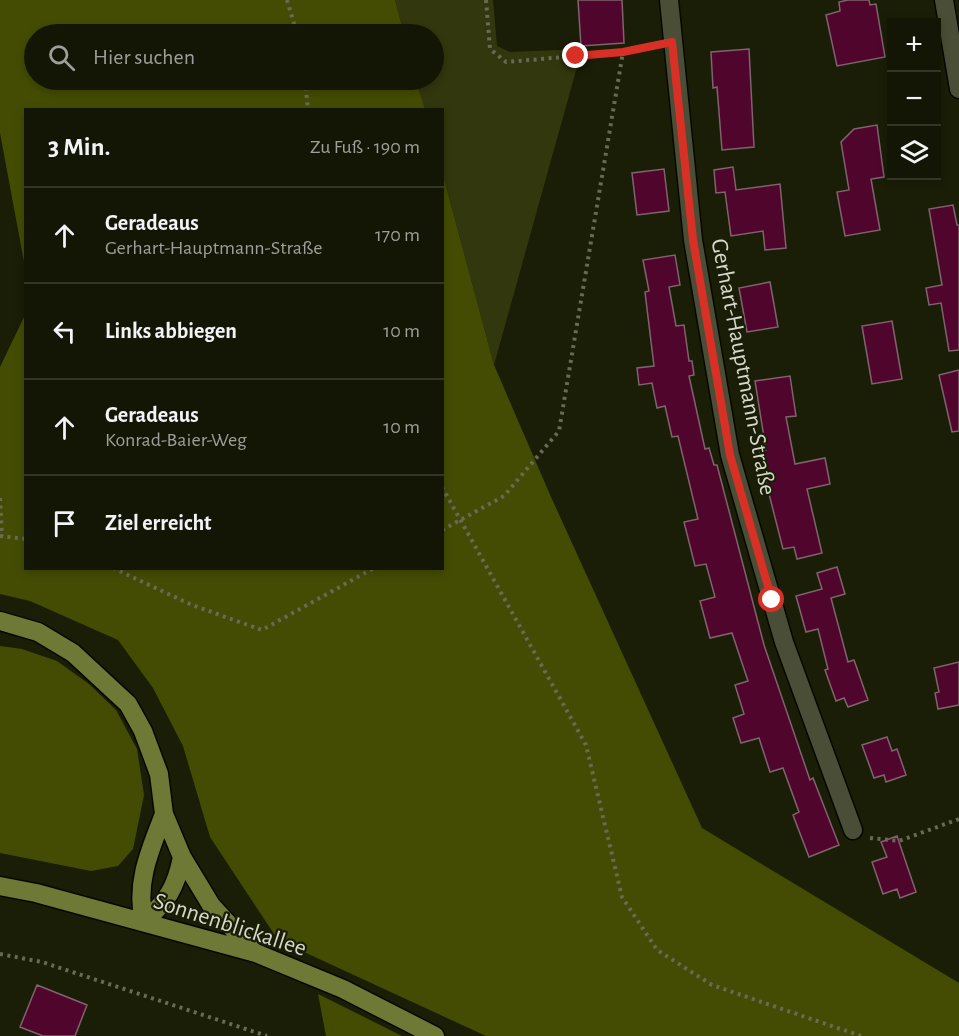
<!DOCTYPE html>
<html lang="de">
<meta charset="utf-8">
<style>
:root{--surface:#141605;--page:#1d1f0f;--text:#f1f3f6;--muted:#9d9f9a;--line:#333527}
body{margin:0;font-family:"Alegreya Sans",sans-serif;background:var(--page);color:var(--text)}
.controls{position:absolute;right:18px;top:18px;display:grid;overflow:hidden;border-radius:0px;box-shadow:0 3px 9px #0003}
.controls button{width:54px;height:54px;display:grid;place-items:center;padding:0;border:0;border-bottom:2px solid var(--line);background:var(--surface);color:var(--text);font:30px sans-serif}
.stop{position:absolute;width:18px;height:18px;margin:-14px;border:4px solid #d93025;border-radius:50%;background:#fff}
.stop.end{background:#d93025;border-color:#fff;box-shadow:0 2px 6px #0008}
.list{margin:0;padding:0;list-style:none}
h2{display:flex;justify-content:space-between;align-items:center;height:78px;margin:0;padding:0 24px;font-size:26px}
h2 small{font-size:20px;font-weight:400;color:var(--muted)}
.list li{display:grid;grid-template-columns:39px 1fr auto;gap:18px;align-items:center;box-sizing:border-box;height:96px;padding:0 24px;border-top:2px solid var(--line)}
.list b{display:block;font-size:22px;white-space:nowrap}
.list p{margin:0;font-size:20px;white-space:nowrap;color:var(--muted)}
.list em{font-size:20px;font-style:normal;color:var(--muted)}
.icon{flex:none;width:33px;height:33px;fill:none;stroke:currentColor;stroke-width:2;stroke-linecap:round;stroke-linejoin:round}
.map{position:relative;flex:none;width:959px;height:1036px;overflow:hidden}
.search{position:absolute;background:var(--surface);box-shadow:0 3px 9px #0003;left:24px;top:24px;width:420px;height:66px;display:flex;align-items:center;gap:15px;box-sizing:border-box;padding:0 21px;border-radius:33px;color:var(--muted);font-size:22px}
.panel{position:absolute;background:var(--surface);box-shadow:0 3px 9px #0003;left:24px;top:108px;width:420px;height:462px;border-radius:0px}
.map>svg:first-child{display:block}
.green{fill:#32370d}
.forest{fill:#444c04}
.building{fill:#50052d;stroke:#7f636d;stroke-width:1.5}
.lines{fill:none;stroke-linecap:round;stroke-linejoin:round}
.minor-casing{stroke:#060800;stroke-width:21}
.major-casing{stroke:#060800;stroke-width:21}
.path{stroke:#666a56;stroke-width:4;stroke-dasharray:3 4.5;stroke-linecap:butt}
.minor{stroke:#4a4e36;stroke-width:18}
.major{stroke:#6f7936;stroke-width:18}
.route{stroke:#d93025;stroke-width:8}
.labels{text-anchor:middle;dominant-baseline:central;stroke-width:4.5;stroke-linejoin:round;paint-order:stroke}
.street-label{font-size:24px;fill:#d5d8ca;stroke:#1a1e07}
</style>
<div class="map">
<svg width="959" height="1036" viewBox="0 0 959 1036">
<rect width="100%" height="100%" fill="#1a1e07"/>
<path class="green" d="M 395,0 L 493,0 L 497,46 L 510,52 L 582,49 L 494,365 L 443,175 L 442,110 L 425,109 L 416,80 L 434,80 L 434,34 L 404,34 Z"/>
<path class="forest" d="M 0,0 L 395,0 L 404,34 L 34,34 L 34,80 L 416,80 L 425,109 L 26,110 L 25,267 L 0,133 Z
M 443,175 L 494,365 L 551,497 L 702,828 L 959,983 L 959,1036 L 486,1036 L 278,940 L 210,837 L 183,746 L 153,688 L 118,640 L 30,601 L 0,594 L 0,367 L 25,315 L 26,568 L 442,568 Z
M 0,646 L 22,649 L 57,661 L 89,684 L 116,710 L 137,749 L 144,795 L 133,849 L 118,866 L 91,871 L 0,853 Z
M 318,994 L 402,1036 L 326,1036 Z"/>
<path class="building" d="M 578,0 L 622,0 L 624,43 L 581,46 Z
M 848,0 L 869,0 L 870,5 L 876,4 L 885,57 L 837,66 L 826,15 L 840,11 L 839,2 Z
M 749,49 L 754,147 L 722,150 L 717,87 L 713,88 L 711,52 Z
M 877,125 L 884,177 L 871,179 L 880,230 L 845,236 L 837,192 L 849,190 L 841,142 L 854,129 Z
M 733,167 L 736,190 L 780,184 L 786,248 L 765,250 L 763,231 L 731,236 L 725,192 L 716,193 L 714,170 Z
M 664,169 L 669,211 L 637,215 L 632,173 Z
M 953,205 L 957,225 L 959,225 L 959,350 L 949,351 L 941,303 L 929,305 L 926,288 L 942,285 L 929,209 Z
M 675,255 L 680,285 L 669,287 L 676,326 L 684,325 L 689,361 L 692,361 L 694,375 L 689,376 L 705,449 L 709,448 L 714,465 L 717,465 L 764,645 L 810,780 L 813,778 L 839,845 L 809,857 L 793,815 L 799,812 L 783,768 L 770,772 L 759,738 L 741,743 L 733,718 L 744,714 L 735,685 L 748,681 L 732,633 L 710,638 L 700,601 L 715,597 L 706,564 L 695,566 L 684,522 L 698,519 L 678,436 L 672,437 L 665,406 L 657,408 L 652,383 L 639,385 L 637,368 L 654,366 L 645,292 L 649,291 L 643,260 Z
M 770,282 L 778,327 L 747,332 L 739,288 Z
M 892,321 L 902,379 L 872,384 L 862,326 Z
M 959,370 L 959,431 L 952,432 L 939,375 Z
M 790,376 L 796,416 L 786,417 L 795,464 L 825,458 L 830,484 L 807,489 L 822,553 L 797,559 L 794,547 L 783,549 L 767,486 L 760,451 L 766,450 L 755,381 Z
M 837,567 L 845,594 L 831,598 L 848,662 L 854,660 L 868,700 L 848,707 L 844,698 L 836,701 L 825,670 L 828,669 L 818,629 L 806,632 L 796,596 L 822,589 L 817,573 Z
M 959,662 L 959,705 L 938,709 L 935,693 L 939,692 L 934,668 Z
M 887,737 L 892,751 L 897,749 L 906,775 L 886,782 L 884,775 L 874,778 L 862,745 Z
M 897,836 L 916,892 L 900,898 L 897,889 L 883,894 L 872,862 L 887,857 L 881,842 Z
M 37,985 L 87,1005 L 75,1036 L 43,1036 L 20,1027 Z"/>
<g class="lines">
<g class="minor-casing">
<path id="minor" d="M 669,0 L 693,240 L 730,455 L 784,642 L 853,830
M 944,0 L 959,89"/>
</g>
<g class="major-casing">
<path id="major" d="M 0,621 L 38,632 L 73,653 L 128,704 L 143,731 L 159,774 L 164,814 L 182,857 L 211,905 L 254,952
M 0,886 L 36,893 L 256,953 L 343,989 L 435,1036
M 144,922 C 135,883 150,850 164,814
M 144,922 C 167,901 176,888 182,857"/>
</g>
<path class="path" d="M 287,0 L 297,34
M 486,0 L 490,49 L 506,62 L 623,52 L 654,46
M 305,80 L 308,110
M 442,487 L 586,745 L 622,897 L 657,950 L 712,985 L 861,1036
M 0,498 L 2,536
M 442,530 L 504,496 L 559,431 L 623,52
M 0,536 L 26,539
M 113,568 L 192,605 L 262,630 L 374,568
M 870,838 L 899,841 L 959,819
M 0,954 L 42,962 L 267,1036"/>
<use href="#minor" class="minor"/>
<use href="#major" class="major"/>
</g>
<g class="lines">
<path class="route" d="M 576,56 L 623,52 L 672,42 L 693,240 L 730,455 L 772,600"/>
</g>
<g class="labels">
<g class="street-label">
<text transform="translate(743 367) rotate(79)">Gerhart-Hauptmann-Straße</text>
<text transform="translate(230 925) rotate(18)">Sonnenblickallee</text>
</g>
</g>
</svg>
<div class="controls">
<button>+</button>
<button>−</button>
<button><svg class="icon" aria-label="layers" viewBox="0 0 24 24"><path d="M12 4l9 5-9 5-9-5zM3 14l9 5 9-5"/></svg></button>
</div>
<div class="stop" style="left:772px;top:600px"></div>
<div class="stop end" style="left:576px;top:56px"></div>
<div class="search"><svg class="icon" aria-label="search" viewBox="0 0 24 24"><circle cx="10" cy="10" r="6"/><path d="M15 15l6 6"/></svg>Hier suchen</div>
<section class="panel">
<h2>3 Min.<small>Zu Fuß · 190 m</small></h2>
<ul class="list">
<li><svg class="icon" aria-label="ahead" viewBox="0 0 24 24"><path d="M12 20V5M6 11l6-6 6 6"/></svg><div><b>Geradeaus</b><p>Gerhart-Hauptmann-Straße</p></div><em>170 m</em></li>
<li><svg class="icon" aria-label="left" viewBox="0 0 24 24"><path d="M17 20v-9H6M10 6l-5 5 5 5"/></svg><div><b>Links abbiegen</b></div><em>10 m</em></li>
<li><svg class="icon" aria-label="ahead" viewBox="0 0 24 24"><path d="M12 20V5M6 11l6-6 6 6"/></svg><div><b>Geradeaus</b><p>Konrad-Baier-Weg</p></div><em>10 m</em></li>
<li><svg class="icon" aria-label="arrive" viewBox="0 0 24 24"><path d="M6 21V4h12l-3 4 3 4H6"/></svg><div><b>Ziel erreicht</b></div></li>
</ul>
</section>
</div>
